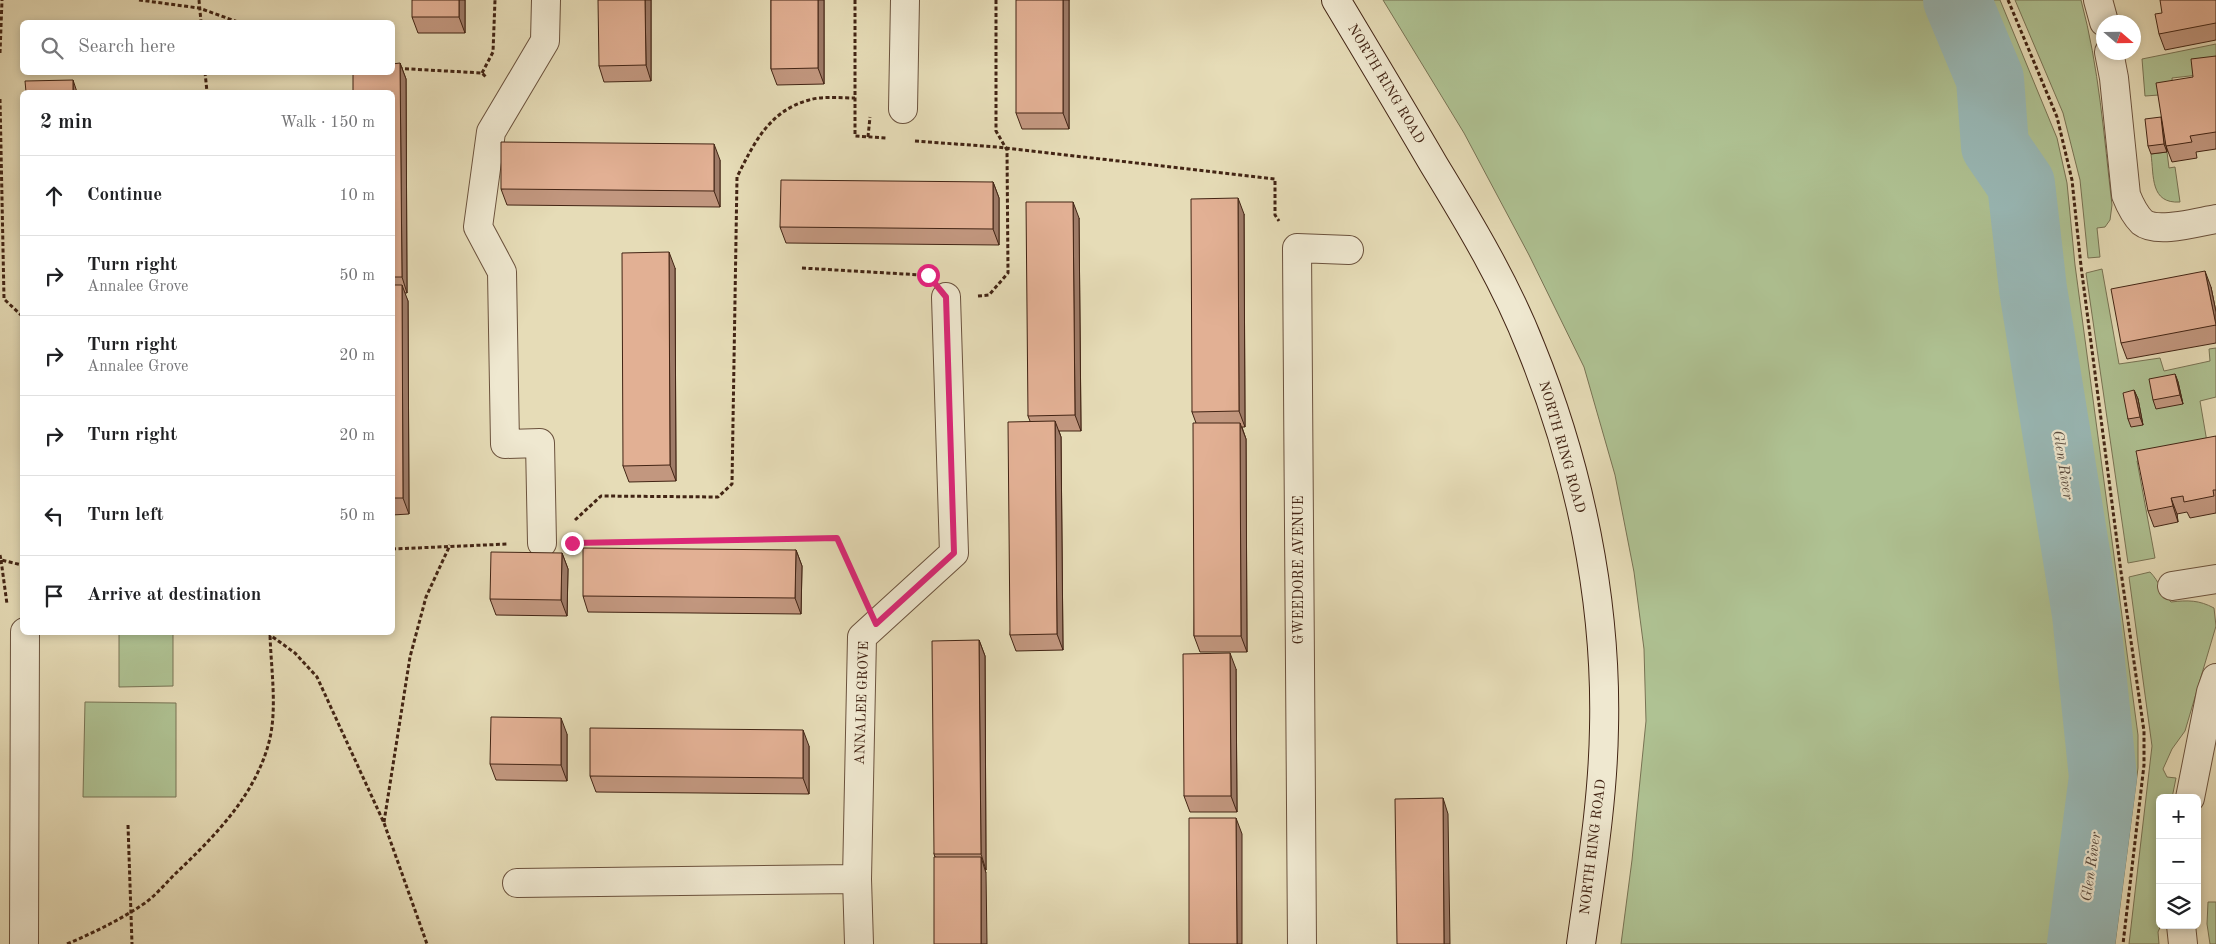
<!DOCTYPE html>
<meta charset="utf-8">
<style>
:root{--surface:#fff;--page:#f2f2f2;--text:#202124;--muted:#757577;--line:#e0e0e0}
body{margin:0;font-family:"Old Standard TT",serif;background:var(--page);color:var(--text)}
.controls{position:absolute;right:15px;bottom:15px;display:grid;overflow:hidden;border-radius:8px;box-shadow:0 2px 8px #0003}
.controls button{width:45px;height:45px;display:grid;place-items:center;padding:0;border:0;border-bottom:1px solid var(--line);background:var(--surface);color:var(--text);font:25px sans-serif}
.compass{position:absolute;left:2096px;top:15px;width:45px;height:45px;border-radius:50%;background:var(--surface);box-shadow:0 2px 8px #0003;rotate:110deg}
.stop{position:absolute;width:15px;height:15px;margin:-11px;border:4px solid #db2777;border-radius:50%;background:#fff}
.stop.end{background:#db2777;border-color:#fff;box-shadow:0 1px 5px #0008}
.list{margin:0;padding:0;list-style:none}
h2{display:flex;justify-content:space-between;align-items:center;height:65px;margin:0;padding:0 20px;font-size:21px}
h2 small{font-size:16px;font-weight:400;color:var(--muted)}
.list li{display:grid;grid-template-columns:32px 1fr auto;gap:15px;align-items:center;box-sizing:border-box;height:80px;padding:0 20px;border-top:1px solid var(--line)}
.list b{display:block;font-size:19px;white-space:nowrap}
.list p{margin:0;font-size:16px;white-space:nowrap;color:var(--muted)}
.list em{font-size:16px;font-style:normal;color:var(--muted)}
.icon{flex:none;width:28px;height:28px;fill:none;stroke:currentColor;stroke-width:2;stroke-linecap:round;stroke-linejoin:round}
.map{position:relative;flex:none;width:2216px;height:944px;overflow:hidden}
.search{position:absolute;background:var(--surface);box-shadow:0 2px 8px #0003;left:20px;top:20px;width:375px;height:55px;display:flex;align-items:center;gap:12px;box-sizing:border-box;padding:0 18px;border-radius:8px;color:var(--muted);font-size:19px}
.panel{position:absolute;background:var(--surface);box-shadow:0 2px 8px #0003;left:20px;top:90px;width:375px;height:545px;border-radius:8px}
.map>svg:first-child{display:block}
.green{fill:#afc293;stroke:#787354}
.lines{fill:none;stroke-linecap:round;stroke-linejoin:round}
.river{stroke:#99b9b7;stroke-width:68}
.minor-casing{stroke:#6b523d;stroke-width:30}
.secondary-casing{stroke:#422414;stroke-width:30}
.path{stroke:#422414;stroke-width:3;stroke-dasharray:4 2.5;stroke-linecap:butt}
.minor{stroke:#efe8d0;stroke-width:28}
.secondary{stroke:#efe8d0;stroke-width:28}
.wall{fill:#c2977f;stroke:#422414}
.shaded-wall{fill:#9e7b68;stroke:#422414}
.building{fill:#e2b094;stroke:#422414}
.route{stroke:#db2777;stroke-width:6}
.labels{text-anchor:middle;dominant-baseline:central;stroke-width:4.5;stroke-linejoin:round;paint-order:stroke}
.street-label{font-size:14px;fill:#422414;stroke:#efe8d0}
.water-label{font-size:15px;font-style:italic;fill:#58493d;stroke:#efe8d0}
</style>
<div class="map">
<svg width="2216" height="944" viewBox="0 0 2216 944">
<rect width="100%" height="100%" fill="#e6dcb7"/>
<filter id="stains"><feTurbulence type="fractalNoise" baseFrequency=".004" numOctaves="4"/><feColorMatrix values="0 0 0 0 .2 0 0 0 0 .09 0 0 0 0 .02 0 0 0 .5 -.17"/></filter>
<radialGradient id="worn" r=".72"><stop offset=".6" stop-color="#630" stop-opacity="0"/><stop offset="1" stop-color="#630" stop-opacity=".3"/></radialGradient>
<path class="green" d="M 1383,0 L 2000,0 L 2057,138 L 2067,183 L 2075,265 L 2138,735 L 2138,768 L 2115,944 L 1621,944 L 1632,860 L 1646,721 L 1644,649 L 1634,572 L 1615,475 L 1584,367 L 1529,255 L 1464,133 Z
M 2015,0 L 2081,0 C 2099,67 2104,137 2112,205 L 2110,220 L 2105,227 L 2097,228 L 2100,257 L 2088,258 L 2080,180 L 2063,113 Z
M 2216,44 L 2216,73 L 2172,78 L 2173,94 L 2145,96 L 2142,59 Z
M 2167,152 L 2169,168 L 2175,167 L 2180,202 C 2150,204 2154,176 2151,154 Z
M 2102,269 L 2119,364 L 2160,358 L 2164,371 L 2210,361 L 2209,349 L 2216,348 L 2216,397 L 2200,401 L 2207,442 L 2178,454 L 2137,461 L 2155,558 L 2128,563 L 2086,273 Z
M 2150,572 C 2159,581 2162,593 2171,602 C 2188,600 2199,600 2214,608 L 2216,626 L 2185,731 L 2172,749 L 2163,769 L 2167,777 L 2176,778 L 2172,798 L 2160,798 L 2161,925 L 2158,932 L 2159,944 L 2129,944 L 2152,746 L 2129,577 Z
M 173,633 L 173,686 L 119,687 L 119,634 Z
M 85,702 L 176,703 L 176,797 L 83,797 Z
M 2208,902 L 2216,902 L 2216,944 L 2210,944 L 2207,924 Z"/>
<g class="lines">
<path class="river" d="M 1957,0 L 1990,79 L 1995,146 L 2021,184 L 2033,289 L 2086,614 L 2103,777 L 2081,944"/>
<g class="minor-casing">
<path id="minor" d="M 2098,0 L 2104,22
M 2109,52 L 2114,78 L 2126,195 C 2130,205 2134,214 2142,222 C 2157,234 2198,222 2216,219
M 903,109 L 905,0
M 542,543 L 540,443 L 505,444 L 502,272 L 478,227 L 491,132 L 545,41 L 546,0
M 2172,586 L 2216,579
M 2190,798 L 2211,692 L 2216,678
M 857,879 L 862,637 L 954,553 L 946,297
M 517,883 L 857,879 L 859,944
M 2181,925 L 2183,944
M 24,944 L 25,632
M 1302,944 L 1297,248 L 1349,250"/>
</g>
<g class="secondary-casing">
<path id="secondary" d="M 1336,0 C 1369,55 1402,110 1434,165 C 1470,224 1506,284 1531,348 C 1579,466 1607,600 1604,728 C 1603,800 1591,872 1581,944"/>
</g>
<path class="path" d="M 139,0 L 199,8 L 238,22
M 199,0 L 201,22
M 855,0 L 855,136 L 886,138
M 2008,0 L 2057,117 L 2072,180 L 2081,266 L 2121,572 L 2144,731 L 2144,765 L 2123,944
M 0,53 L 2,0
M 392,68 L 482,73 L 486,77
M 205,72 L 207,92
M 482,73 L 493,52 L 495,0
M 0,99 L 4,299 L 22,316
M 868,137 L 870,117
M 915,141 L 997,147 L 1275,179 L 1275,215 L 1279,221
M 802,268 L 922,275
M 978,296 L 989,295 L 1008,273 L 1007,150 L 996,131 L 996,0
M 575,520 L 601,496 L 718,497 L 732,484 L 737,177 C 754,143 769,111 809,100 C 822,96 841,98 855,98
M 574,543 L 837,538 L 861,592
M 392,549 L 508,544
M 0,555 L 1,560 L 22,565
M 1,560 L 7,604
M 269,632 L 270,635 L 295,653 L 317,677 L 384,823 L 427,944
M 384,822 L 410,657 L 426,597 L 450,545
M 128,825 L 132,944
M 67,944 C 95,932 120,920 145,903 C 156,895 165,884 175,874 C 215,836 257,794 270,738 C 277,706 271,668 270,635"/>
<use href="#minor" class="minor"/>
<use href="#secondary" class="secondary"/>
</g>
<path class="wall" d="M 465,0 L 465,33 L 418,33 L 412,17 Z
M 651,0 L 651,81 L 604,82 L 599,66 Z
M 771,0 L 824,0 L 824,84 L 777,85 L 771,69 Z
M 1069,0 L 1069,129 L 1022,129 L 1016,113 Z
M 2216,0 L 2216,40 L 2165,50 L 2159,34 Z
M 2216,56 L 2216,149 L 2196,152 L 2197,158 L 2172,162 L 2166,146 L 2165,139 L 2167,152 L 2151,154 L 2148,146 L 2161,117 L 2163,123 L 2193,77 Z
M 400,63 L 406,79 L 407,293 L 404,293 L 408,301 L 409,514 L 392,515 L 392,92 Z
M 720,160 L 720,207 L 507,205 L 501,189 Z
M 993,182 L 999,198 L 999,245 L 786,243 L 780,227 Z
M 1244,214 L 1245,427 L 1242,427 L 1246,439 L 1247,652 L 1200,652 L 1194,636 L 1196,423 L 1192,412 Z
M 1079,218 L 1081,431 L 1059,431 L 1061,437 L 1063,650 L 1016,651 L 1010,635 L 1030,421 L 1028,416 Z
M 675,268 L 676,481 L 629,482 L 623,466 Z
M 2211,287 L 2216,312 L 2216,343 L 2127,359 L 2121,343 Z
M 2175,374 L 2178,382 L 2183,404 L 2156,409 L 2153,400 Z
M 2134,390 L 2138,399 L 2143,425 L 2131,427 L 2128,419 Z
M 2216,436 L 2216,513 L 2190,518 L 2187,512 L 2177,514 L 2178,522 L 2154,527 L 2148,511 Z
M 796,550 L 802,566 L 801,614 L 588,612 L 583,596 Z
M 562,553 L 568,569 L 567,616 L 496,615 L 490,599 Z
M 979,640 L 985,656 L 986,870 L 985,870 L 986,873 L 935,857 L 934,854 Z
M 1236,669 L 1237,812 L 1190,812 L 1184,796 Z
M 567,734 L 567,781 L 496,780 L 490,764 Z
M 809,746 L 809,794 L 596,792 L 590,776 Z"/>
<path class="shaded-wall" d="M 459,0 L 465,0 L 465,33 L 459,17 Z
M 645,0 L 651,0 L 651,81 L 646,65 Z
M 818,0 L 824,0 L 824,84 L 818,68 Z
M 1063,0 L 1069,0 L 1069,129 L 1063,113 Z
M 400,63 L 406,79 L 407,293 L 402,277 Z
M 73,80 L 77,92 L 73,92 Z
M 2161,117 L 2164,126 L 2167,152 L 2164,144 Z
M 714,144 L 720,160 L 720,207 L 714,191 Z
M 993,182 L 999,198 L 999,245 L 993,229 Z
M 1238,198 L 1244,214 L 1245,427 L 1239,411 Z
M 1073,202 L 1079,218 L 1081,431 L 1075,415 Z
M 669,252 L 675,268 L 676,481 L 670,465 Z
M 2205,271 L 2211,287 L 2216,312 L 2216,326 Z
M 402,285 L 408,301 L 409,514 L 403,498 Z
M 2175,374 L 2178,382 L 2183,404 L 2180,395 Z
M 2134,390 L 2138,399 L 2143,425 L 2140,417 Z
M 1055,421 L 1061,437 L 1063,650 L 1057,634 Z
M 1240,423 L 1246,439 L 1247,652 L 1241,636 Z
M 2171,498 L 2177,514 L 2178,522 L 2173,506 Z
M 796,550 L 802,566 L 801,614 L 795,598 Z
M 562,553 L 568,569 L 567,616 L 561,600 Z
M 979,640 L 985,656 L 986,870 L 981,854 Z
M 1230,653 L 1236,669 L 1237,812 L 1231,796 Z
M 561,718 L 567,734 L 567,781 L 561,765 Z
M 803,730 L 809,746 L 809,794 L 803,778 Z
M 1443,798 L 1448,814 L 1450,944 L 1444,944 Z
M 1236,818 L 1242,834 L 1242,944 L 1237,944 Z
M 981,857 L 986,873 L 987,944 L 981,944 Z"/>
<path class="building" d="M 412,0 L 459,0 L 459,17 L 412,17 Z
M 598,0 L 645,0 L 646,65 L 599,66 Z
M 771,0 L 818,0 L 818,68 L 771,69 Z
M 1016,0 L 1063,0 L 1063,113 L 1016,113 Z
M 2160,0 L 2216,0 L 2216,23 L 2159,34 L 2155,14 L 2162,13 Z
M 2216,56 L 2216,132 L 2190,136 L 2192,142 L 2166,146 L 2156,83 L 2193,77 L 2191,59 Z
M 400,63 L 402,277 L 392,277 L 392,92 L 353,92 L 353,72 L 392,72 L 392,64 Z
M 73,80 L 73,92 L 26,92 L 25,81 Z
M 2161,117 L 2164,144 L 2148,146 L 2145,119 Z
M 501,142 L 714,144 L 714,191 L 501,189 Z
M 781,180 L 993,182 L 993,229 L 780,227 Z
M 1238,198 L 1239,411 L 1192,412 L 1191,199 Z
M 1026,202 L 1073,202 L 1075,415 L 1028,416 Z
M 669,252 L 670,465 L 623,466 L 622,253 Z
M 2205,271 L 2216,325 L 2121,343 L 2111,289 Z
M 392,285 L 402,285 L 403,498 L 392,498 Z
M 2175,374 L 2180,395 L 2153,400 L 2149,379 Z
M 2134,390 L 2140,417 L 2128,419 L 2123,393 Z
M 1055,421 L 1057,634 L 1010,635 L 1008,422 Z
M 1193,423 L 1240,423 L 1241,636 L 1194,636 Z
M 2216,436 L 2216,490 L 2213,490 L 2214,496 L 2184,502 L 2183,496 L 2171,498 L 2173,506 L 2148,511 L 2136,451 Z
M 583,548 L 796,550 L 795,598 L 583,596 Z
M 491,552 L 562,553 L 561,600 L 490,599 Z
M 979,640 L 981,854 L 934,854 L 932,641 Z
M 1230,653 L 1231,796 L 1184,796 L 1183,654 Z
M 491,717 L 561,718 L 561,765 L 490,764 Z
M 590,728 L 803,730 L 803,778 L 590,776 Z
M 1443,798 L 1444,944 L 1397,944 L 1395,799 Z
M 1189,818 L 1236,818 L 1237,944 L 1189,944 Z
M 934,857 L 981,857 L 981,944 L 934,944 Z"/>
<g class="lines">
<path class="route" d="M 572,543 L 837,538 L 876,624 L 954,553 L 946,297 L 928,275"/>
</g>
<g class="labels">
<g class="street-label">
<text transform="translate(1386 84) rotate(59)">NORTH RING ROAD</text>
<text transform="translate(1562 447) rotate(74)">NORTH RING ROAD</text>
<text transform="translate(1299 570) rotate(-90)">GWEEDORE AVENUE</text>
<text transform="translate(862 703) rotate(-88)">ANNALEE GROVE</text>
<text transform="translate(1593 847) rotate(-83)">NORTH RING ROAD</text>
</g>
<g class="water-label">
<text transform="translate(2062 465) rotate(81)">Glen River</text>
<text transform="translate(2092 867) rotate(-82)">Glen River</text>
</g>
</g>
<rect width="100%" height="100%" filter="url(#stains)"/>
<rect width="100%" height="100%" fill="url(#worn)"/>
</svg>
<div class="controls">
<button>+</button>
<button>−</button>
<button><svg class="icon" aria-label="layers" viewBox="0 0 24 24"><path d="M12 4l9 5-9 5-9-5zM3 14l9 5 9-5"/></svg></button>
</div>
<svg class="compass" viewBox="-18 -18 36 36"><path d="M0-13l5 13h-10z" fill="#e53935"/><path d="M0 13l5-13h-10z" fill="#757577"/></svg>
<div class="stop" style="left:928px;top:275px"></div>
<div class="stop end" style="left:572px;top:543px"></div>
<div class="search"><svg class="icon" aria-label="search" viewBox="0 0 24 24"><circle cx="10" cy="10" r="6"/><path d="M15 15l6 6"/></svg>Search here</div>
<section class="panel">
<h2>2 min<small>Walk · 150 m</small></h2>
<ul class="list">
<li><svg class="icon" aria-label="ahead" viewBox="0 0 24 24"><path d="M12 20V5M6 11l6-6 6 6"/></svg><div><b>Continue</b></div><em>10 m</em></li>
<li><svg class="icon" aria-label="right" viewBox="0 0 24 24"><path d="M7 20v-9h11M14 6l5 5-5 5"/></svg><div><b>Turn right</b><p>Annalee Grove</p></div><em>50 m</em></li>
<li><svg class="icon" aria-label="right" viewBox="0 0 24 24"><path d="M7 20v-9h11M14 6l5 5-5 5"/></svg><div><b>Turn right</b><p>Annalee Grove</p></div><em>20 m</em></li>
<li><svg class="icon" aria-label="right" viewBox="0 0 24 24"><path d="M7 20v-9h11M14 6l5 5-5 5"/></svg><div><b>Turn right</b></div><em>20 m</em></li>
<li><svg class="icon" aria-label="left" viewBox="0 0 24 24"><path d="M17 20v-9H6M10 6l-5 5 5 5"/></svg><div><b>Turn left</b></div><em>50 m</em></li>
<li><svg class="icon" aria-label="arrive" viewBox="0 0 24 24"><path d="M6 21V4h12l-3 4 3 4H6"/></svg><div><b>Arrive at destination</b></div></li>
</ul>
</section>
</div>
